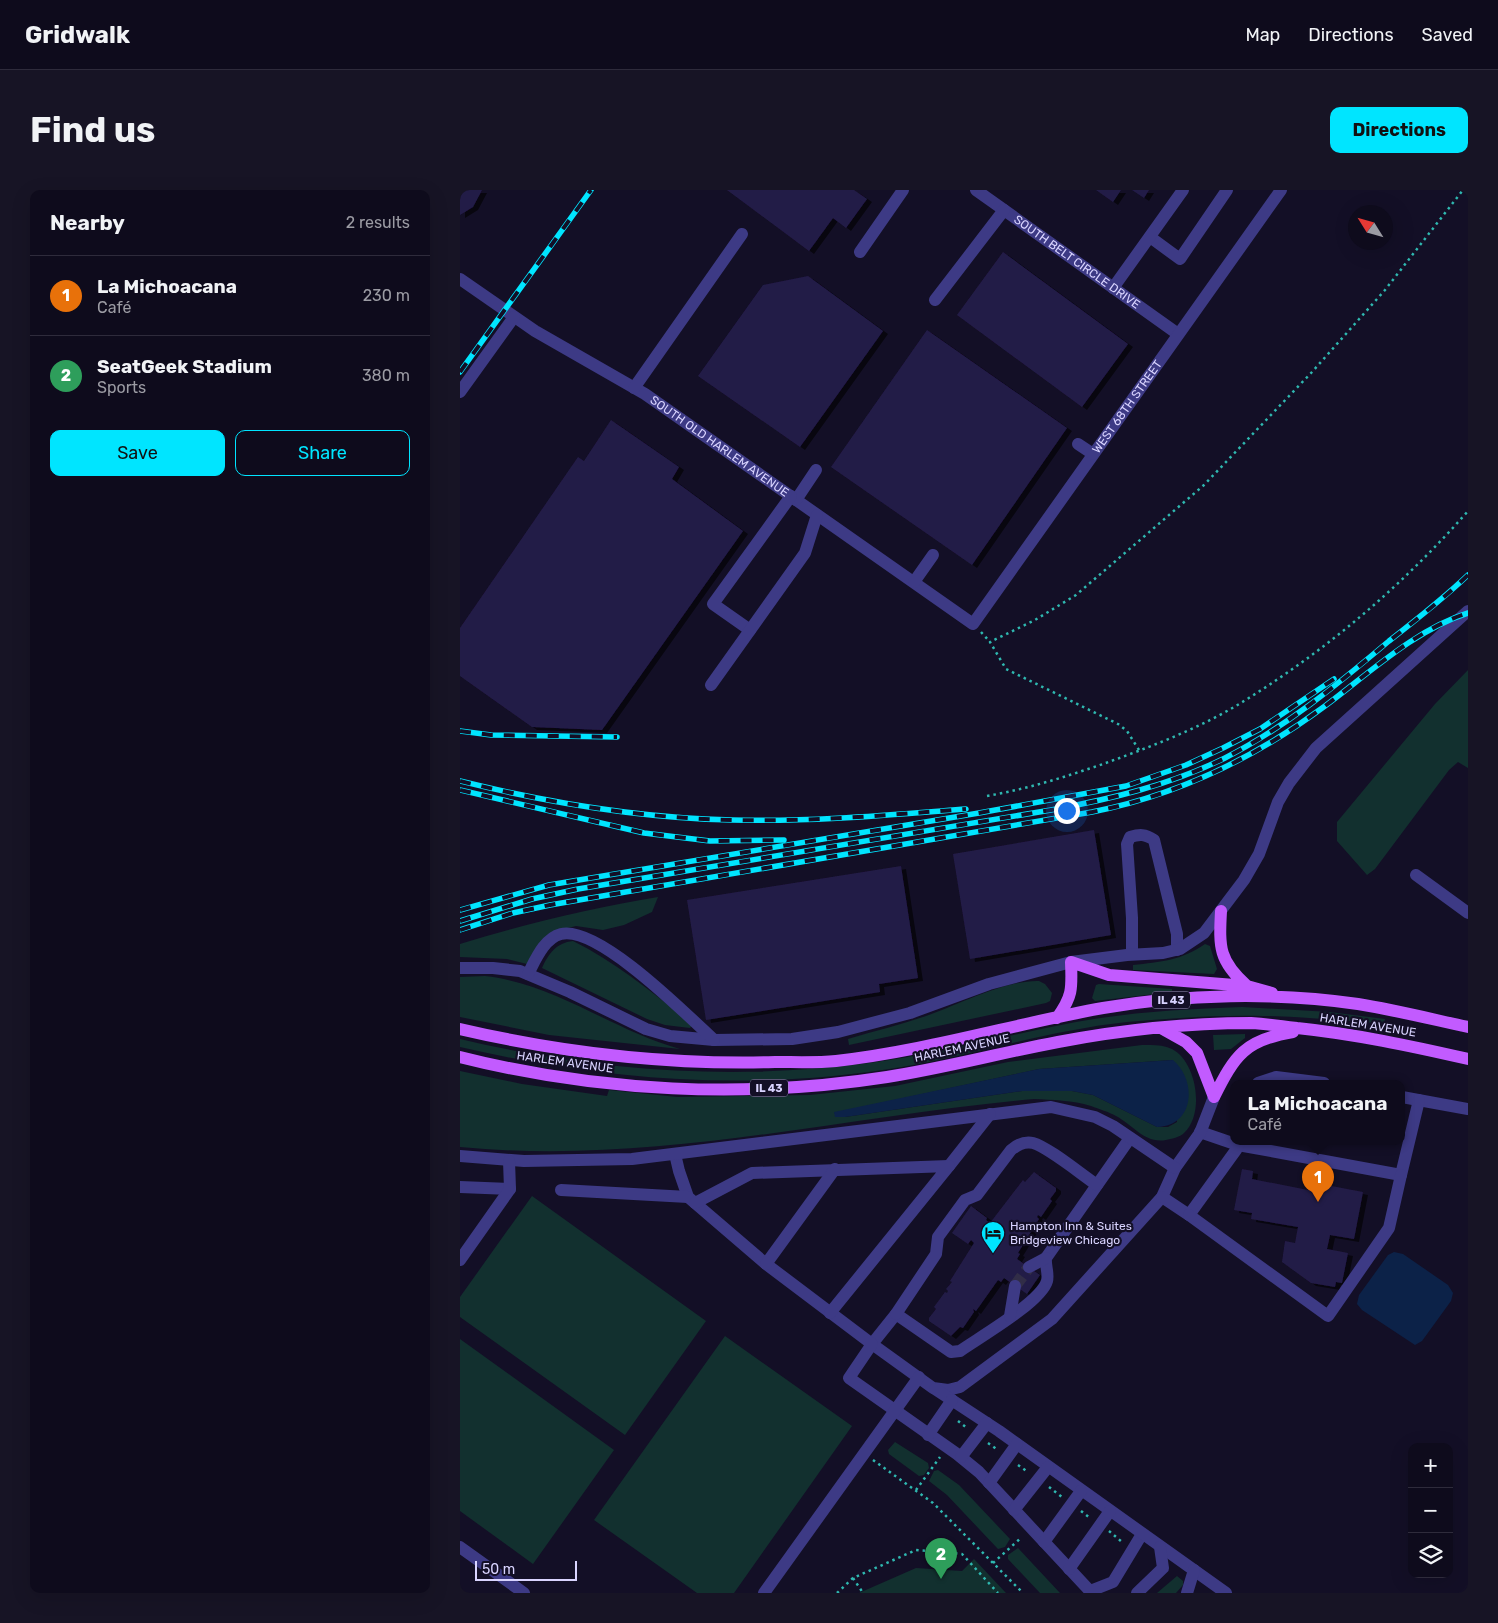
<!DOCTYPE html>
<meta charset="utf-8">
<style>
:root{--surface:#0e0b1c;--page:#171425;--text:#f1f3f6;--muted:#9b9ba3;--line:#2e2b3b;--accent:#00e5ff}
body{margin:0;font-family:Rubik,sans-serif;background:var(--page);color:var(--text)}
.controls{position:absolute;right:15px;bottom:15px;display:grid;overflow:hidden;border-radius:10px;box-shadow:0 5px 20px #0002}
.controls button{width:45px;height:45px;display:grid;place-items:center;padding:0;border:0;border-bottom:1px solid var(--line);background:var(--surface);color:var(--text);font:25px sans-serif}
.compass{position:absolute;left:888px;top:15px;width:45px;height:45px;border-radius:50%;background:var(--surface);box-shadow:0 5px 20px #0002;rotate:307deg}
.scale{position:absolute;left:15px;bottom:12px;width:102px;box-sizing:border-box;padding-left:5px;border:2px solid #d9d4ff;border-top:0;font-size:14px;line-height:18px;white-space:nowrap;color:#d9d4ff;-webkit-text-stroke:4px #130f26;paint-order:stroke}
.you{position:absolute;left:606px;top:620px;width:18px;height:18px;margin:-12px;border:4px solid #fff;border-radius:50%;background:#1a73e8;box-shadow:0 0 0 8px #1a73e833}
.badge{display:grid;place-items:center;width:32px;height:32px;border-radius:50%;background:var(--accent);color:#fff;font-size:16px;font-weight:700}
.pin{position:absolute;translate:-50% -41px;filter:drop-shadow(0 1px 2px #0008)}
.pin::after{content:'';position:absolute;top:26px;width:18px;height:15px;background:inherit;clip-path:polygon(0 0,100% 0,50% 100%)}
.popup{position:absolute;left:770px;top:890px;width:175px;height:65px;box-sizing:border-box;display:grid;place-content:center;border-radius:10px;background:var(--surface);filter:drop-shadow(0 1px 4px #0005);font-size:16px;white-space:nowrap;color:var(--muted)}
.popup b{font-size:19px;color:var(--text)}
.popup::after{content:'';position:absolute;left:50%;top:100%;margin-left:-10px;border:10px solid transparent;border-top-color:var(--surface)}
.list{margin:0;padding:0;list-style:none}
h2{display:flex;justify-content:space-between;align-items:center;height:65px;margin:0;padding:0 20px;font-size:21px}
h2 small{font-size:16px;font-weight:400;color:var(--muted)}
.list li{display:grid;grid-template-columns:32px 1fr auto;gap:15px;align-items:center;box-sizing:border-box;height:80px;padding:0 20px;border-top:1px solid var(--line)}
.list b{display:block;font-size:19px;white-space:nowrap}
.list p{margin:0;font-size:16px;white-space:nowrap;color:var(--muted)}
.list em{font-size:16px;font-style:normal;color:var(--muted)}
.actions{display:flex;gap:10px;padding:15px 20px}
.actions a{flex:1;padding:11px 0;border:1px solid var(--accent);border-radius:10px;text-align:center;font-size:18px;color:var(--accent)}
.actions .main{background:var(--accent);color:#111}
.icon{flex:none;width:28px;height:28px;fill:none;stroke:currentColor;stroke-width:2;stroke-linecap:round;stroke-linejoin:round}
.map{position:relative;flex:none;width:1008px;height:1403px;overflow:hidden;border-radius:10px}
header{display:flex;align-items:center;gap:30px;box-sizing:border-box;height:70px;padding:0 25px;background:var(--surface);border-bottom:1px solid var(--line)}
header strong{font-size:24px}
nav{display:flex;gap:28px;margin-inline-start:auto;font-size:18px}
.intro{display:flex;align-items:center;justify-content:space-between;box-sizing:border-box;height:120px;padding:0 30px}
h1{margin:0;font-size:35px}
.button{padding:12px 22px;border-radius:10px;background:var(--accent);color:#111;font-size:18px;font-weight:700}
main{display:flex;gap:30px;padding:0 30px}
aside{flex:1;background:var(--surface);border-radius:10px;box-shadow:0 5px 20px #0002}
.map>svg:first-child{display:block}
.green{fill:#12302f;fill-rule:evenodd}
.water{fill:#0c2248}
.building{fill:#241b47;filter:url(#shadow)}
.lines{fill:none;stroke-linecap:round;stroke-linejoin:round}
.minor-tunnel{stroke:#312d47;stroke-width:12;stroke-dasharray:12 6;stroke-linecap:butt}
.path{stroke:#2fb8b0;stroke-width:2.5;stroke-dasharray:2.5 4;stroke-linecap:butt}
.minor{stroke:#3d3a85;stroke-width:12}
.major{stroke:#c25bff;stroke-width:12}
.rail-casing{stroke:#00e5ff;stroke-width:5.5}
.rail{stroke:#130f26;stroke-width:4;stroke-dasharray:11;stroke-linecap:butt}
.labels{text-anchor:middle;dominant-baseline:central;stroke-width:4.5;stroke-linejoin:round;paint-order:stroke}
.shield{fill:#130f26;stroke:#9e99be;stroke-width:1}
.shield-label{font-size:11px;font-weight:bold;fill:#d9d4ff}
.street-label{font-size:12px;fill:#d9d4ff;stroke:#130f26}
.poi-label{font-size:12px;fill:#d9d4ff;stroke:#130f26;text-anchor:start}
</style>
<header>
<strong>Gridwalk</strong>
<nav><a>Map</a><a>Directions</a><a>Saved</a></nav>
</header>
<div class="intro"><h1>Find us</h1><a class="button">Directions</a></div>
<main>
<aside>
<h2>Nearby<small>2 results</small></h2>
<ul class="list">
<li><span class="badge" style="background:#e8710a">1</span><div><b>La Michoacana</b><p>Café</p></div><em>230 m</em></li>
<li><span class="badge" style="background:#2e9e5b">2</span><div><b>SeatGeek Stadium</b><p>Sports</p></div><em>380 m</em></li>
</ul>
<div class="actions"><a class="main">Save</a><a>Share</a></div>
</aside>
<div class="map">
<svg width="1008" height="1403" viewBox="0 0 1008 1403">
<defs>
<filter id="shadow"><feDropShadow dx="5" dy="3" stdDeviation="0" flood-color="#0009"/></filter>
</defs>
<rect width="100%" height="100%" fill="#130f26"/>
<path class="green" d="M 1008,480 L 1008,578 L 998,572 L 989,580 L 915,679 L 907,685 L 877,651 L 877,632 L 975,514 Z
M 198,707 L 192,722 L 164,735 L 143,740 L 116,736 L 104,739 L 67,774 L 47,769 L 0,767 L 0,754 C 65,734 132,718 198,707 Z
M 113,751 C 156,772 195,805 233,834 L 230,838 L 205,835 L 187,829 L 82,778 C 89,763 96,753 113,751 Z
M 745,754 L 750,756 L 757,779 L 754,784 L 673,780 L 673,775 C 700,772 723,770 745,754 Z
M 25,786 C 96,794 152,840 220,859 L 89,845 L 0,827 L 0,787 Z
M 579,791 L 585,794 L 592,803 L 590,811 L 586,813 L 389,855 L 388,849 C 414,841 440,835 466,826 C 498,815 545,790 579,791 Z
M 639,794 L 712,799 L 712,802 L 635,811 L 632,808 L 636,795 Z
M 782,817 L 870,822 L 925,829 L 924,833 C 884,832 843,826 803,826 C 758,825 712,828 667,832 C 591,840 517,864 442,877 C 291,902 148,891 0,857 L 0,849 C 135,881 271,891 409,873 C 479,864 547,845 616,832 C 671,822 726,819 782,817 Z
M 785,844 L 785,848 L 771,859 L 754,860 L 753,845 Z
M 682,855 C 692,855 702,854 712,859 C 737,872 745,924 724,943 C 720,947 711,949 706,950 C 685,954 673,935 656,926 C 649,922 639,919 631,916 C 612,910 593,910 574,909 C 383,926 193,976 0,957 L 0,881 L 62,894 L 147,906 L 149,900 L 217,907 L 350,905 L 435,896 L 548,872 ZM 713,870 L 717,932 L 708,937 L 697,937 L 633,905 L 612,901 L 562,901 L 385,927 L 374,923 L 579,879 Z
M 72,1006 L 246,1131 L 165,1245 L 0,1127 L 0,1107 Z
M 265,1146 L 392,1236 L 274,1403 L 237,1403 L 134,1330 Z
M 0,1149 L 154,1260 L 73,1374 L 0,1321 Z
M 435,1252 L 468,1273 L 469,1278 L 464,1285 L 459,1286 L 429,1264 L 428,1260 Z
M 478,1280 L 499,1295 L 550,1349 L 545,1357 L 538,1359 L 487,1305 L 469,1291 L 474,1281 Z
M 558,1358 L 600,1403 L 580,1403 L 548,1369 L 548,1365 Z
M 514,1369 L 546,1403 L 399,1403 L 456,1378 L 502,1381 Z
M 717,1386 L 723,1391 L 723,1395 L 716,1403 L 697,1403 Z"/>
<path class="water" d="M 713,870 C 737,890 735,936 697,937 L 633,905 L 612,901 L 562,901 L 385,927 L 375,927 L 374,922 L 579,879 Z
M 934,1062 L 943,1064 L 988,1095 L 993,1103 L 991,1111 L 962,1151 L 955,1155 L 902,1120 L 897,1114 L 899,1105 L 928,1065 Z"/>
<path class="building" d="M 0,0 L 22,0 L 13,17 L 0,25 Z
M 267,0 L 394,0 L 407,9 L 386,38 L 373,28 L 349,61 Z
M 636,0 L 661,0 L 653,12 Z
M 672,0 L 689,0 L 684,8 Z
M 543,62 L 668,154 L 622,217 L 497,125 Z
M 348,86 L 423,141 L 340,257 L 238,186 L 303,95 Z
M 467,140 L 607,238 L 512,375 L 371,277 Z
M 151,230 L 219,277 L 212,289 L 283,341 L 142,540 L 72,537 L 0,486 L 0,438 L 118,267 L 124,271 Z
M 634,640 L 651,745 L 510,769 L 493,664 Z
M 441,676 L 458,788 L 419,794 L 420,802 L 246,830 L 227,710 Z
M 782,979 L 793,981 L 792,989 L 848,1000 L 850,992 L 903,1002 L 894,1049 L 870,1045 L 867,1059 L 888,1063 L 882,1093 L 876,1092 L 875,1097 L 851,1093 L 822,1072 L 825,1051 L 835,1053 L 838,1037 L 791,1029 L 792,1023 L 774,1020 Z
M 574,982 L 596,998 L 596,1001 L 590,1009 L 592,1011 L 581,1027 L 578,1025 L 577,1027 L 579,1029 L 558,1063 L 560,1064 L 557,1069 L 580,1085 L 567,1104 L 544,1088 L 541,1092 L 538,1090 L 516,1121 L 513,1119 L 514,1122 L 503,1138 L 500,1137 L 491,1146 L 469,1131 L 469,1128 L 476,1119 L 474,1117 L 485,1102 L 487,1103 L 488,1101 L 486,1099 L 492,1092 L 490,1091 L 514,1053 L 511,1050 L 508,1054 L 492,1043 L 511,1016 L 527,1028 L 526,1030 L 530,1033 L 563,990 L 565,992 Z"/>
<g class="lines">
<path class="minor-tunnel" d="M 555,1096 L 569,1077"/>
<path class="path" d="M 521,442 L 530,452
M 679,560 L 667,541 L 658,534 L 546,479 L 530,452 L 575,430 L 616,405 L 744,295 L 852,182 L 925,100 L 1003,0
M 527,606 C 567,599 605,587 643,574 C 690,557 741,538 784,511 C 868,459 943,395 1008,321
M 498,1231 L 507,1238
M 528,1253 L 538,1260
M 413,1270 L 473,1313 L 563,1403
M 558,1275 L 568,1282
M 589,1297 L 602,1307
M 456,1300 L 480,1267
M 621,1321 L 630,1328
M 649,1341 L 662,1352
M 533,1373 L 562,1347
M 393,1388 L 403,1403
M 377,1403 L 393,1388 L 456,1360 L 502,1364 L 538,1403"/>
<g class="minor">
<path id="s1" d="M 516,0 L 718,144"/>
<path d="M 690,47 L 720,69 L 767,0"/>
<path d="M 400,62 L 443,0"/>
<path id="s2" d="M 0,89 L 75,141 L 185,204 L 513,434 L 821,0"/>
<path d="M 653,98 L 723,0"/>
<path d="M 475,110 L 544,20"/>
<path d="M 174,198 L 282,44"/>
<path d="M 0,202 L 54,127"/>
<path d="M 618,254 L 633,264"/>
<path d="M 336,310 L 356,280"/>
<path d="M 454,392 L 473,365"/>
<path d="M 290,440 L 253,414 L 331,306"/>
<path d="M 251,495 L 345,363 L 357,325"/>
<path d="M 956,685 L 1008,723"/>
<path d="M 672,764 L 672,728 L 667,654 L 670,647 C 680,644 685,644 694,650 L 717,744 L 717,760"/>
<path d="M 0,778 L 33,778 L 60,781 L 110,802 L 186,839 L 210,846 L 254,850 L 332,849 L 378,842 L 450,823 L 529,794 L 611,772 L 667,765 L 703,763 L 720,759 L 744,743 L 784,690 L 799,664 L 818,612 L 829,593 L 856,558 L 1008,421"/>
<path d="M 68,784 C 75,771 84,748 101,744 C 138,735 227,825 254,850"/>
<path d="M 798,893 L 816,887 L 864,893"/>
<path d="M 942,907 L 1008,919"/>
<path d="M 740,942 L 778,955 L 941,985 L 959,910"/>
<path d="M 670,948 L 586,1068 C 585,1076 589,1083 587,1091 C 581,1112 520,1147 500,1161 L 491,1162 L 436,1124 L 412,1154 L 473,1198 L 488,1200 L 500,1197 L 592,1129 L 702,1007 L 715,978 L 740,943 L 754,907"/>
<path d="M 215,964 L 219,981 L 228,1007 L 306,1074 L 412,1154 L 389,1188 L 497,1264 L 519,1282 L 630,1401 L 653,1392 L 682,1344"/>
<path d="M 0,966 L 64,971 L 172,969 L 591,917 L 635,927 L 653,936 L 715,978"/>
<path d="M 489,976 L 530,924"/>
<path d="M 0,997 L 50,999"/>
<path d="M 101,1000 L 228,1007"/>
<path d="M 702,1007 L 729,1025 L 776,960 L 780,951"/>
<path d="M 235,1013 L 292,983 L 489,976 L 370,1123"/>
<path d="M 729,1025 L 868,1126 L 929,1038 L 941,985"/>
<path d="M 0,1070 L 50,999 L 49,971"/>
<path d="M 306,1074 L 375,979"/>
<path d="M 569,1077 L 586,1068"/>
<path d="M 436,1124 L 476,1064 L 478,1047 L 505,1010 L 517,1005 L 551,960 C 557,955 565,951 573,953 C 588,957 622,985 637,995"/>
<path d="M 550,1126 L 555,1096"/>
<path d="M 475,1199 L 539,1241 L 766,1403"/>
<path d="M 468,1245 L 492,1210"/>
<path d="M 501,1267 L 527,1233"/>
<path d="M 529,1293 L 557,1254"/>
<path d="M 554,1320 L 588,1277"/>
<path d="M 584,1352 L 621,1301"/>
<path d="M 0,1357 L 64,1403"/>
<path d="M 609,1379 L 650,1321"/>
<path d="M 304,1403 L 459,1187"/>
<path d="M 677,1403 L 703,1378 L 700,1357"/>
<path d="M 727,1403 L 734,1380"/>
</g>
<path class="major" d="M 761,721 C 759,758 759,771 787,796
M 597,828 C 613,806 612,798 611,772 L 649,785 L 787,796 L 812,803
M 701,838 L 726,852 L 737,863 L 754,907
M 0,839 C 103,863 209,875 315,872 C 335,872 356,873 376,871 C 466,861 554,834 643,818 C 723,804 817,802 898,814 C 935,820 971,829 1008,837
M 0,867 C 138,902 286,909 427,887 C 484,878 540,863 598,852 C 661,840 726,833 791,833 C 806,834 822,836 837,838 C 895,844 951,856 1008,869
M 754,907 C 775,865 785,850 833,842"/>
<g class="rail-casing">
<path id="rail" d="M 0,182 L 131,0
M 0,541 L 31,545 L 157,547
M 0,591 C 89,613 180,628 272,630 C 351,632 428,625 506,619
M 0,600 L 184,643 L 250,651 L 324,650
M 0,720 L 89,695 L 519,623 L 666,596 L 726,575 L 763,558 L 800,539 L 874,489
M 0,731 L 72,709 L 118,699 L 591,620 C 651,609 710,595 765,568 C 826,537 878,494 929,451 C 956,430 983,409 1008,385
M 0,740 L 53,723 L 90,715 L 632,622 C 718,605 795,568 865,516 C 908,484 956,439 1008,423"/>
</g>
<use href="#rail" class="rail"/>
</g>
<defs>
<g id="hotel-pin" transform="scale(1.25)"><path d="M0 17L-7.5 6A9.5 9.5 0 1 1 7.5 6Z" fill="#00e5ff" stroke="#130f26"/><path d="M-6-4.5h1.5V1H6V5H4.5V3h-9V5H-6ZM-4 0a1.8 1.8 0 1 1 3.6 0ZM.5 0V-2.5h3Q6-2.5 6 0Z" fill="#111"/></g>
</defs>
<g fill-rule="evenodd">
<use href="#hotel-pin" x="533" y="1043"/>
</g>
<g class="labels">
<g class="shield">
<rect x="692" y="801.5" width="38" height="17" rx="4"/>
<rect x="290" y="889.5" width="38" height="17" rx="4"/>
</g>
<g class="shield-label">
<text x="711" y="810">IL 43</text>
<text x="309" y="898">IL 43</text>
</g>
<g class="street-label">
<text stroke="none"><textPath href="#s1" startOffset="124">SOUTH BELT CIRCLE DRIVE</textPath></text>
<text stroke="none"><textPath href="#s2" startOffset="885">WEST 68TH STREET</textPath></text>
<text stroke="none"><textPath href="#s2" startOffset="309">SOUTH OLD HARLEM AVENUE</textPath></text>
<text transform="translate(908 835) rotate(9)">HARLEM AVENUE</text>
<text transform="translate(502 858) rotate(-12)">HARLEM AVENUE</text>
<text transform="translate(105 872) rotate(8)">HARLEM AVENUE</text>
</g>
<g class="poi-label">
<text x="550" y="1036">Hampton Inn &amp; Suites<tspan x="550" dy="14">Bridgeview Chicago</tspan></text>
</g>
</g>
</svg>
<div class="controls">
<button>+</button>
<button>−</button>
<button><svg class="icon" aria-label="layers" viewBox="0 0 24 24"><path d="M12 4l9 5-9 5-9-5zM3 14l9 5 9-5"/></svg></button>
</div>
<svg class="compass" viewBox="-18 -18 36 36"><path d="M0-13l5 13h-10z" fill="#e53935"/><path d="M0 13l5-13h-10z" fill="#9b9ba3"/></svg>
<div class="scale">50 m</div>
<div class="you"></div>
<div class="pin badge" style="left:858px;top:1012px;background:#e8710a">1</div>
<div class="popup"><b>La Michoacana</b>Café</div>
<div class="pin badge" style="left:481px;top:1389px;background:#2e9e5b">2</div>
</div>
</main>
